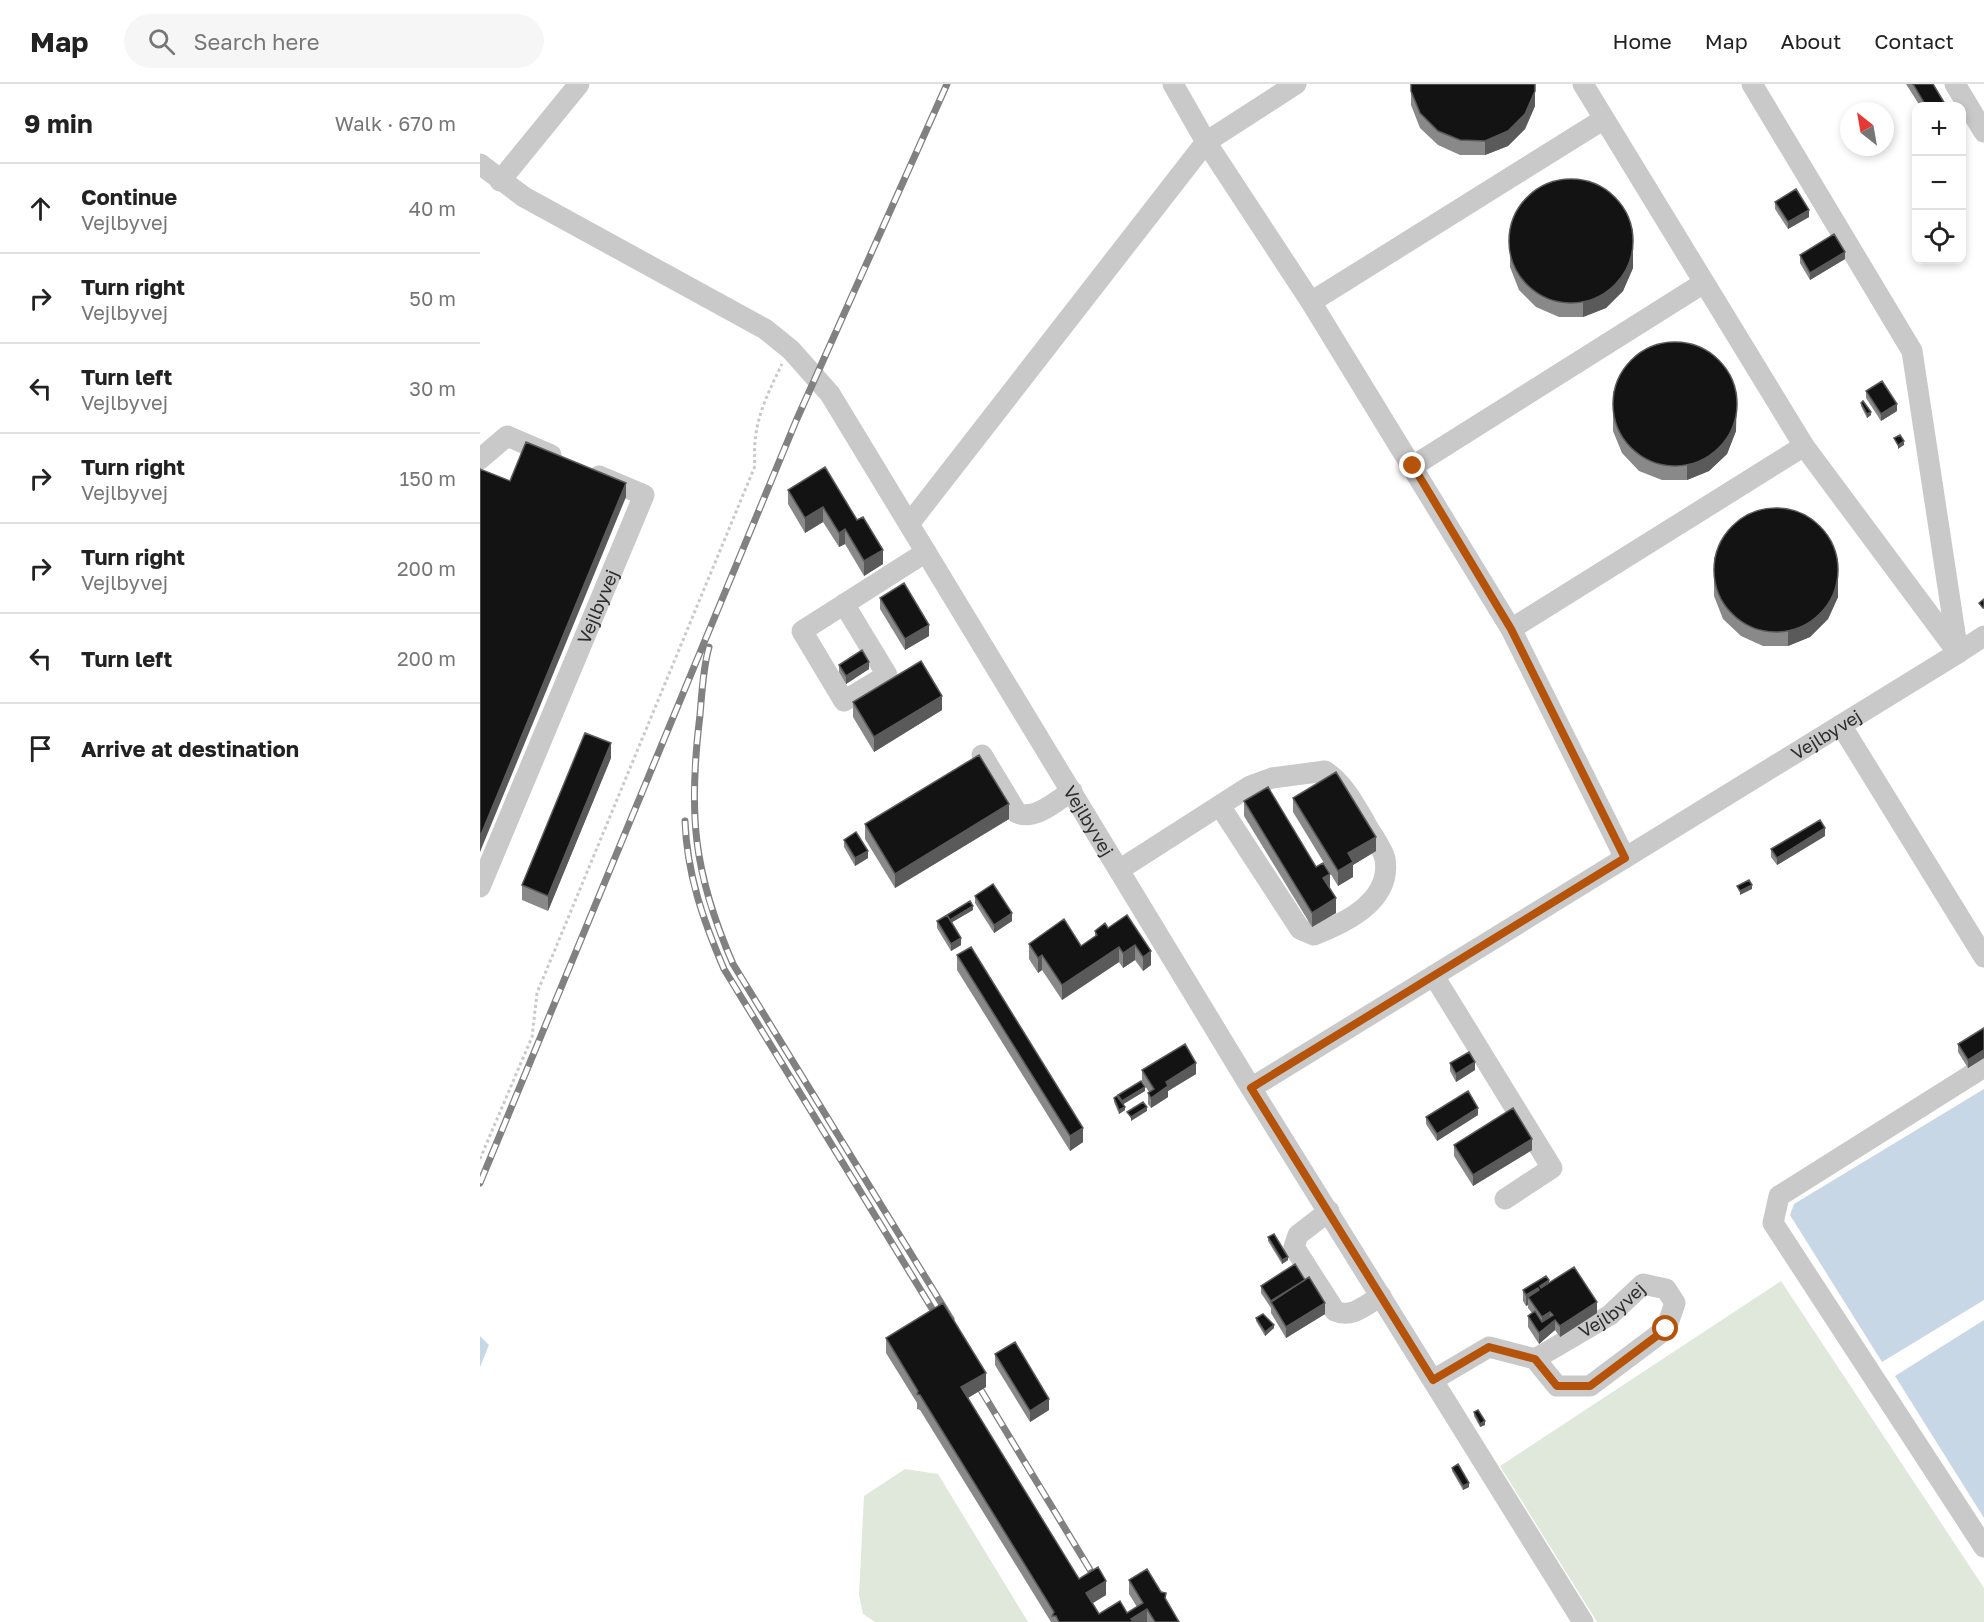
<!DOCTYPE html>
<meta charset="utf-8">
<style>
:root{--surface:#fff;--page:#f6f6f6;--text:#222;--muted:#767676;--line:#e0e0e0}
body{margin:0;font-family:"Golos Text",sans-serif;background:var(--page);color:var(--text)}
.controls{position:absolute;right:18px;top:18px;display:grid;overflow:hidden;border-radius:12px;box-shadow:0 3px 9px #0003}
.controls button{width:54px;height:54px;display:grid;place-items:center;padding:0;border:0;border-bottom:2px solid var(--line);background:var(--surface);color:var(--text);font:30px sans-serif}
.compass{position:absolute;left:1360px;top:18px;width:54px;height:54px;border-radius:50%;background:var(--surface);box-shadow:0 3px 9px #0003;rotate:329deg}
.stop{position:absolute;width:18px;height:18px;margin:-14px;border:4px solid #b45309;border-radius:50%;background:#fff}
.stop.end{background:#b45309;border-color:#fff;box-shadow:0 2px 6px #0008}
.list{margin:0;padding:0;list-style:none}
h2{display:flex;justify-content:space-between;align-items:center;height:78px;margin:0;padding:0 24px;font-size:26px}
h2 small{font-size:20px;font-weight:400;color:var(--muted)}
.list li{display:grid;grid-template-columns:39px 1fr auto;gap:18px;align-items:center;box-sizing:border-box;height:90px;padding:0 24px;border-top:2px solid var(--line)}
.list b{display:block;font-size:22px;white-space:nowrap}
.list p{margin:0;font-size:20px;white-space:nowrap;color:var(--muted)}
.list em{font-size:20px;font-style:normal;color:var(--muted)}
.icon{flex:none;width:33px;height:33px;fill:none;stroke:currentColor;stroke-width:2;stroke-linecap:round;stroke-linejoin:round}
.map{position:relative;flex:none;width:1504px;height:1538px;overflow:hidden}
header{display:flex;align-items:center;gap:36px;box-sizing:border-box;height:84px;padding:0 30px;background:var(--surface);border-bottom:2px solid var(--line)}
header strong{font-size:28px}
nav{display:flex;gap:33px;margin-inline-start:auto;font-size:21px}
.search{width:420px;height:54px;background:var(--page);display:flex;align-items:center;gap:15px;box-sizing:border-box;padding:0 21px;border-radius:33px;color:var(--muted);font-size:22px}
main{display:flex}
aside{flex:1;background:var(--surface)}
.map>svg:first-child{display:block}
.green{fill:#e0e8db}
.water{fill:#c8d7e6}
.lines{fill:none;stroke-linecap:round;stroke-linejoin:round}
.path{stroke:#c9c9c9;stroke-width:3;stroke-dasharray:3 3;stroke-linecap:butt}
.minor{stroke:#c9c9c9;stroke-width:21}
.rail-casing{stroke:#818181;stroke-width:7}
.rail{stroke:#fff;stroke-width:4.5;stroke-dasharray:14;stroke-linecap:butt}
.wall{fill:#898989}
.shaded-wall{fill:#5a5a5a}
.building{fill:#131313;stroke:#5a5a5a;stroke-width:1.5}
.route{stroke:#b45309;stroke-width:8}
.labels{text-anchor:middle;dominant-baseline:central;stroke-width:6;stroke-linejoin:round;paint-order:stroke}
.street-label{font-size:18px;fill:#2c2c2c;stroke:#fff}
</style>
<header>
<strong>Map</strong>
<div class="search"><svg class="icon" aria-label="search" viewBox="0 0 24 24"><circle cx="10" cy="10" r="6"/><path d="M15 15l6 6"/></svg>Search here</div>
<nav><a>Home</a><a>Map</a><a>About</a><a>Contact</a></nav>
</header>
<main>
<aside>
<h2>9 min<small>Walk · 670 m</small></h2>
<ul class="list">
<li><svg class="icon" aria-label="ahead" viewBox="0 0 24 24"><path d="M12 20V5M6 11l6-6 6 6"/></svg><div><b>Continue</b><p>Vejlbyvej</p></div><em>40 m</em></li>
<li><svg class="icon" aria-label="right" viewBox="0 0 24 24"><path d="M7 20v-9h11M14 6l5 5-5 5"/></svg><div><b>Turn right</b><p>Vejlbyvej</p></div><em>50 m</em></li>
<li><svg class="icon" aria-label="left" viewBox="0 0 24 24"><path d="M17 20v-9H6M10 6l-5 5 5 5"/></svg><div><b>Turn left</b><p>Vejlbyvej</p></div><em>30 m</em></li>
<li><svg class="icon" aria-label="right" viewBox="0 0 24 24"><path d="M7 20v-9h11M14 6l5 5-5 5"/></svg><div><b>Turn right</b><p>Vejlbyvej</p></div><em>150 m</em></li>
<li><svg class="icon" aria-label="right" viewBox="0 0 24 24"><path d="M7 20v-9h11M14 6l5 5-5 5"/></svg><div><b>Turn right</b><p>Vejlbyvej</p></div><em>200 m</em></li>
<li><svg class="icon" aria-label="left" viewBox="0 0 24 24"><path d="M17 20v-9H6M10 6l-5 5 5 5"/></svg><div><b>Turn left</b></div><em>200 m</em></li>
<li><svg class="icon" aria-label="arrive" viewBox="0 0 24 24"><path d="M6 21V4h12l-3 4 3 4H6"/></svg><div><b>Arrive at destination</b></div></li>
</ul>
</aside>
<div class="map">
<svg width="1504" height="1538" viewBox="0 0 1504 1538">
<rect width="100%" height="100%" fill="#fff"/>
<path class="green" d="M 1301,1197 L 1504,1504 L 1504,1538 L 1117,1538 L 1020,1382 Z
M 425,1385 L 458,1390 L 548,1538 L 395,1538 L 383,1530 L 379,1511 L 384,1412 Z"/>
<path class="water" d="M 1504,1005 L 1504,1216 L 1402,1278 L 1310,1131 L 1314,1120 Z
M 1504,1236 L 1504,1434 L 1415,1292 Z
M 0,1252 L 9,1261 L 0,1283 Z"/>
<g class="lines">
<path class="path" d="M 0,1075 L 52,953 L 57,909 L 275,382 C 272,341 284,317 302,280"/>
<g class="minor">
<path d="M 816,0 L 726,58 L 831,218 L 1031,545 L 1145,774"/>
<path d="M 1103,0 L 1324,362 L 1478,569 L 1504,552"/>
<path d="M 1475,0 L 1504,48"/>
<path id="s1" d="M 0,80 L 44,113 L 285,245 L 311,266 L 350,310 L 771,1004 L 1103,1538"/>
<path d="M 20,97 L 99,0"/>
<path d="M 831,218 L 1124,35"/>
<path d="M 0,375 L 27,352 L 71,371"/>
<path d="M 933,382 L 1222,200"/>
<path d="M 429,440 L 726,58 L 693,0"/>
<path d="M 364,520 L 407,591 L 364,617 L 322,547 L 446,468"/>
<path d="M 1031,545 L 1324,362"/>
<path d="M 1361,641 L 1504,873"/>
<path d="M 502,671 L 537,729 C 555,737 576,717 592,707"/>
<path d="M 639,786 L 770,702 L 792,694 L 845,687 C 863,699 874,719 885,738 C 890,749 903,764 905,775 C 912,817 865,839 834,851 L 820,845 L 740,722"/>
<path id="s2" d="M 0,803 L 164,411 L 119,392"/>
<path d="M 954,892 L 1072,1084 L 1025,1115"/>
<path d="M 1504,983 L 1299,1112 L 1293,1139 L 1504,1463"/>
<path id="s3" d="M 771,1004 L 1478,569 L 1432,267 L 1272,0"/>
<path d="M 849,1127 L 818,1151 L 814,1163 L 855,1227 C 872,1235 887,1220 901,1212"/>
<path id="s4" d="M 953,1296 L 1009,1263 L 1055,1275 L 1130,1231 L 1163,1200 L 1186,1205 L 1195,1219 L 1186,1245 L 1110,1302 L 1077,1302 L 1055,1275"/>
</g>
<g class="rail-casing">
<path id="rail" d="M 229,563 C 223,584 222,608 220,631 C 208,729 213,788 253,880 L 471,1235
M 205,737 C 207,790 223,836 244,885 L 459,1236
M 0,1099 L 316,337 L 467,0
M 501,1306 L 612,1489"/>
</g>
<use href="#rail" class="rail"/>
</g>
<path class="wall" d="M 931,0 L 1055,22 L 1045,45 L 1028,62 L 1005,71 L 980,71 L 958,61 L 940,44 L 931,21 Z
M 1426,0 L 1453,0 L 1465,22 L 1440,22 Z
M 1295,118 L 1329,133 L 1308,145 L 1295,125 Z
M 1030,144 L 1153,145 L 1153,184 L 1143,207 L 1126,224 L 1103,233 L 1079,233 L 1056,223 L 1039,206 L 1030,183 Z
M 1320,171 L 1365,175 L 1330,196 L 1320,179 Z
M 1133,307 L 1256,347 L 1247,370 L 1229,387 L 1207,396 L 1182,396 L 1159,387 L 1142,369 L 1133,347 Z
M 1386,307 L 1417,327 L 1401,337 L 1386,314 Z
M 1381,319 L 1391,331 L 1387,334 L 1381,322 Z
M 345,383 L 403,480 L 384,492 L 365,460 L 359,463 L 343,438 L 325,449 L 308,420 L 308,406 Z
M 1234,473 L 1358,513 L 1348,535 L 1330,553 L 1308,562 L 1283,562 L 1261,552 L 1243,535 L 1234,512 Z
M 400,514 L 449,552 L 425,566 L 400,525 Z
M 359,581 L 389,585 L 366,600 L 359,588 Z
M 373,618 L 462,626 L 394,668 L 373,633 Z
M 131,674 L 68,827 L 42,816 L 42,801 Z
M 813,714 L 896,767 L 873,781 L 873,793 L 858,802 L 813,728 Z
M 764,717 L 850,804 L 856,829 L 832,843 L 764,732 Z
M 529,735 L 415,804 L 385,755 L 385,740 Z
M 1345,752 L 1297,781 L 1291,773 L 1291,765 Z
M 364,756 L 388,774 L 375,782 L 364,763 Z
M 495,812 L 532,837 L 514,849 L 495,819 Z
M 493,826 L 472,838 L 481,861 L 471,867 L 457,844 L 457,837 Z
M 647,831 L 671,881 L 663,887 L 655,876 L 643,884 L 639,878 L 582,916 L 562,886 L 558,889 L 549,875 L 549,860 L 601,862 L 615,852 L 615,847 L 628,844 Z
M 477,871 L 603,1058 L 590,1067 L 477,886 Z
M 1504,944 L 1504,974 L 1488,984 L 1478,968 L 1478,960 Z
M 970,979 L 995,986 L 976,998 L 970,987 Z
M 662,986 L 716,990 L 688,1007 L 688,1013 L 685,1015 L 671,1024 L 668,1020 L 668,1009 L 669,1008 L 662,997 Z
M 665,1007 L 643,1020 L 645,1026 L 639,1030 L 634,1018 L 634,1014 L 638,1014 L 638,1011 Z
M 998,1031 L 957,1057 L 946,1040 L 946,1033 Z
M 974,1061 L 1052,1066 L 993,1102 L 974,1072 Z
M 788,1153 L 808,1176 L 802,1180 L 788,1157 Z
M 1069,1199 L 1117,1229 L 1080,1253 L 1075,1246 L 1059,1260 L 1048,1243 L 1048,1232 L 1052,1229 L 1048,1224 L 1048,1221 L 1046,1222 L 1043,1217 L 1043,1206 Z
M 781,1202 L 845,1230 L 806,1254 L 791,1229 L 791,1224 L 781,1209 Z
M 776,1234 L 794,1244 L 785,1252 L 776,1237 Z
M 406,1254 L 506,1303 L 488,1314 L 599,1495 L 626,1511 L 613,1519 L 619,1530 L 647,1529 L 657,1523 L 649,1510 L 649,1496 L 686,1516 L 699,1538 L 571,1538 L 440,1326 L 437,1325 L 437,1319 L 406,1269 Z
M 515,1270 L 569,1326 L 550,1338 L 515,1281 Z
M 994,1328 L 1005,1341 L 1000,1343 L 994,1332 Z
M 972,1384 L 989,1403 L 983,1406 L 972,1387 Z"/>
<path class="shaded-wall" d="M 1055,0 L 1055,22 L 1045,45 L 1028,62 L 1005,71 L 1005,57 Z
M 1329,126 L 1329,133 L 1308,145 L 1308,138 Z
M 1365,168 L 1365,175 L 1330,196 L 1330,189 Z
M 1153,169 L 1153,184 L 1143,207 L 1126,224 L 1103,233 L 1103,219 Z
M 1257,308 L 1256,347 L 1247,370 L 1229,387 L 1207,396 L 1207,382 Z
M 1417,320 L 1417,327 L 1401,337 L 1401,330 Z
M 1391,328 L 1391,331 L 1387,334 L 1387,330 Z
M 1424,357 L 1424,361 L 1418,365 L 1418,361 Z
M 146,399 L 146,413 L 0,768 L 0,753 Z
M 343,423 L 343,438 L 325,449 L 325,434 Z
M 365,445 L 365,460 L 359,463 L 359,449 Z
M 403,466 L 403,480 L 384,492 L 384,477 Z
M 1358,474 L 1358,513 L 1348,535 L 1330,553 L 1308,562 L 1308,547 Z
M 449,541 L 449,552 L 425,566 L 425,555 Z
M 389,578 L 389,585 L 366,600 L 366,592 Z
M 462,612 L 462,626 L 394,668 L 394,653 Z
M 131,659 L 131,674 L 68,827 L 68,812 Z
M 529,720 L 529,735 L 415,804 L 415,790 Z
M 1345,744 L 1345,752 L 1297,781 L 1297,774 Z
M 896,753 L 896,767 L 873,781 L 873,793 L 858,802 L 858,787 L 868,769 Z
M 388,767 L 388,774 L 375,782 L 375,774 Z
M 850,790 L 850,804 L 843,794 Z
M 1272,801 L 1272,805 L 1260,811 L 1260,807 Z
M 856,814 L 856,829 L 832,843 L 832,829 Z
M 493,822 L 493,826 L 469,840 L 469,836 Z
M 532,829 L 532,837 L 514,849 L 514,841 Z
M 481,854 L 481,861 L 471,867 L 471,860 Z
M 655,861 L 655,876 L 643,884 L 643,869 Z
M 639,863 L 639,878 L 582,916 L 582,901 Z
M 671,867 L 671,881 L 663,887 L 663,873 Z
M 562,871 L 562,886 L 558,889 L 558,874 Z
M 1504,966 L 1504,974 L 1488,984 L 1488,976 Z
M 995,978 L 995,986 L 976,998 L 976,990 Z
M 716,979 L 716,990 L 688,1007 L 688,1013 L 685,1015 L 671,1024 L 671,1014 L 686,998 Z
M 665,1003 L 665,1007 L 642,1021 L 642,1017 Z
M 645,1023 L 645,1026 L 639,1030 L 639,1026 Z
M 667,1023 L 667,1027 L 651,1037 L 651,1033 Z
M 998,1024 L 998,1031 L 957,1057 L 957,1050 Z
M 603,1044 L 603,1058 L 590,1067 L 590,1052 Z
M 1052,1055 L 1052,1066 L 993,1102 L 993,1091 Z
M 808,1173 L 808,1176 L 802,1180 L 802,1176 Z
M 1069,1196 L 1069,1207 L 1060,1213 L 1060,1202 Z
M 1058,1204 L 1058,1215 L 1048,1213 L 1048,1221 L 1046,1222 L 1046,1211 Z
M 1117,1218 L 1117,1229 L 1080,1253 L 1080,1242 Z
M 845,1219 L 845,1230 L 806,1254 L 806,1243 Z
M 1070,1228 L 1070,1239 L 1062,1244 L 1062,1233 Z
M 1075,1236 L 1075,1246 L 1059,1260 L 1059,1249 Z
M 794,1241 L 794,1244 L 785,1252 L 785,1248 Z
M 506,1289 L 506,1303 L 481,1318 L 481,1303 Z
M 569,1315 L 569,1326 L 550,1338 L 550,1327 Z
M 1005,1337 L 1005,1341 L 1000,1343 L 1000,1340 Z
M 989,1399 L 989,1403 L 983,1406 L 983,1402 Z
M 626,1497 L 626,1511 L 606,1523 L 606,1509 Z
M 667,1525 L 667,1538 L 651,1538 L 651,1535 Z"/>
<path class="building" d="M 931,0 L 1055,0 L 1055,7 L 1045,30 L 1028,47 L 1005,57 L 980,56 L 958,47 L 940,29 L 931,7 Z
M 1433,0 L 1453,0 L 1465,20 L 1460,22 L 1446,22 Z
M1029 157a62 62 0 1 1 124 0a62 62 0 1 1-124 0Z
M 1316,105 L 1329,126 L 1308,138 L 1295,118 Z
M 1354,150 L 1365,168 L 1330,189 L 1320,171 Z
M1133 320a62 62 0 1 1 124 0a62 62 0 1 1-124 0Z
M 1402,297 L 1417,320 L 1401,330 L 1386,307 Z
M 1383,317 L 1391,328 L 1387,330 L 1381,319 Z
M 1420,351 L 1424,357 L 1418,361 L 1414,354 Z
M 46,358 L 146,399 L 0,753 L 0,385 L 30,397 Z
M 345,383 L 377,436 L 383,433 L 403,466 L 384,477 L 365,445 L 359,449 L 343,423 L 325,434 L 308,406 Z
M1234 486a62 62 0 1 1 124 0a62 62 0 1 1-124 0Z
M 424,499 L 449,541 L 425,555 L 400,514 Z
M 1504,515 L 1504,524 L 1503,524 L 1499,519 Z
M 382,566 L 389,578 L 366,592 L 359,581 Z
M 441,577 L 462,612 L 394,653 L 373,618 Z
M 105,649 L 131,659 L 68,812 L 42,801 Z
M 499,671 L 529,720 L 415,790 L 385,740 Z
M 856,688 L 896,753 L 868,769 L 873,778 L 858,787 L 813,714 Z
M 788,703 L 836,783 L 843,779 L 850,790 L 843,794 L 856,814 L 832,829 L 764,717 Z
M 1340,736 L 1345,744 L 1297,774 L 1291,765 Z
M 376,748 L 388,767 L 375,774 L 364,756 Z
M 1269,796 L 1272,801 L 1260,807 L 1257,802 Z
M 513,800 L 532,829 L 514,841 L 495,812 Z
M 490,817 L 493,822 L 470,836 L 467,831 Z
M 467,831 L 481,854 L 471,860 L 457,837 Z
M 647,831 L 671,867 L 663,873 L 655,861 L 643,869 L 639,863 L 582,901 L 562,871 L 558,874 L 549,860 L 584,835 L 601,862 L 617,851 L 615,847 L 625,839 L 628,844 Z
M 491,863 L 603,1044 L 590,1052 L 477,871 Z
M 1504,944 L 1504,966 L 1488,976 L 1478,960 Z
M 705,960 L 716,979 L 686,998 L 688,1002 L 685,1004 L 671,1014 L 668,1009 L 674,1005 L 662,986 Z
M 989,968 L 995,978 L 976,990 L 970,979 Z
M 661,997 L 665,1003 L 642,1017 L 638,1011 Z
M 988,1007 L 998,1024 L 957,1050 L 946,1033 Z
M 637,1012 L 645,1023 L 639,1026 L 634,1014 Z
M 663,1018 L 667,1023 L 651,1033 L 647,1028 Z
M 1033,1024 L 1052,1055 L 993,1091 L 974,1061 Z
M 794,1150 L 808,1173 L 802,1176 L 788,1153 Z
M 815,1180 L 825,1196 L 791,1217 L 781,1202 Z
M 1094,1183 L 1117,1218 L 1080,1242 L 1075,1236 L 1059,1249 L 1048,1232 L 1055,1227 L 1062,1238 L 1073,1231 L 1070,1228 L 1062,1233 L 1048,1213 L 1059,1206 L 1058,1204 L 1046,1211 L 1043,1206 L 1066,1192 L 1069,1196 L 1060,1202 L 1061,1204 Z
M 829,1193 L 845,1219 L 806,1243 L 791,1218 Z
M 463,1219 L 506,1289 L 481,1303 L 599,1495 L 618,1483 L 626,1497 L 606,1509 L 619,1530 L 640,1517 L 647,1529 L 663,1519 L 649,1496 L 667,1485 L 681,1508 L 686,1509 L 685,1514 L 699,1538 L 675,1538 L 667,1525 L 651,1535 L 653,1538 L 579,1538 L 576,1532 L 572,1532 L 574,1528 L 440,1311 L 437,1310 L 438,1307 L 406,1254 Z
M 783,1230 L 794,1241 L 785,1248 L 776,1234 Z
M 535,1258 L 569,1315 L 550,1327 L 515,1270 Z
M 998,1326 L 1005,1337 L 1000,1340 L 994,1328 Z
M 978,1380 L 989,1399 L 983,1402 L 972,1384 Z"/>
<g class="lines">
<path class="route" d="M 933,382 L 1031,545 L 1145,774 L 771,1004 L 953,1296 L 1009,1263 L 1055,1275 L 1077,1302 L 1110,1302 L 1186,1245"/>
</g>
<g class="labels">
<g class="street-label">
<text stroke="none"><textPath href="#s2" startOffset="304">Vejlbyvej</textPath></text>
<text stroke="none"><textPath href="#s3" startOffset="675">Vejlbyvej</textPath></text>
<text stroke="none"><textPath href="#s1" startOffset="921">Vejlbyvej</textPath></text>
<text stroke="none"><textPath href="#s4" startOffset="204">Vejlbyvej</textPath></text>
</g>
</g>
</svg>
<div class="controls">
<button>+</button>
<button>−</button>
<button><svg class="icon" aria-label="locate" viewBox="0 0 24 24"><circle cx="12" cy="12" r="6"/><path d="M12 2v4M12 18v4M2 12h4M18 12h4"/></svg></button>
</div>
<svg class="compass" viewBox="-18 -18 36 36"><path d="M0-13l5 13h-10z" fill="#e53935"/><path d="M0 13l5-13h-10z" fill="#767676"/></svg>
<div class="stop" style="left:1186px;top:1245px"></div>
<div class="stop end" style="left:933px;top:382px"></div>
</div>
</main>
